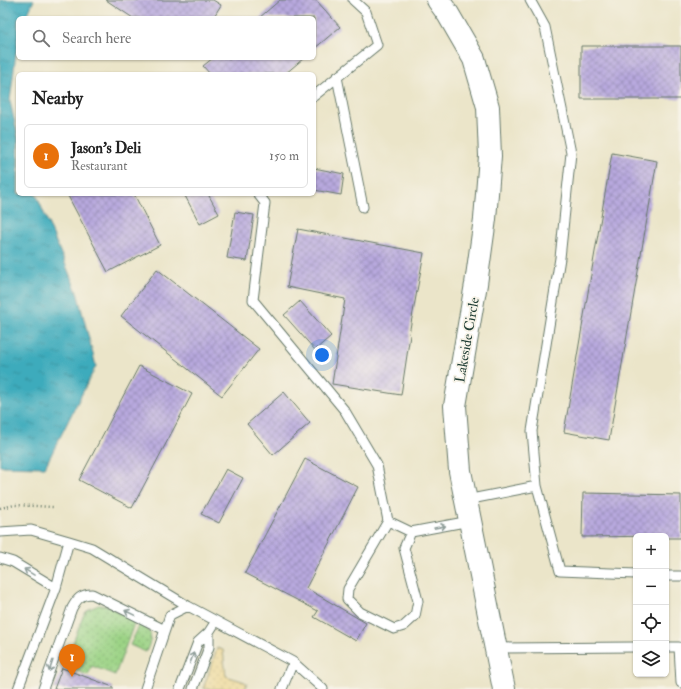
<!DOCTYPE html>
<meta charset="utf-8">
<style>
:root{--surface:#fff;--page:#f2f2f2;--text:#222;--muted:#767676;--line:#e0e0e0;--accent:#0f766e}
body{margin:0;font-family:"IM FELL Double Pica",serif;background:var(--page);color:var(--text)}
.controls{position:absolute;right:12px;bottom:12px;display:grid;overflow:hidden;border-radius:6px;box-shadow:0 1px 3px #0004}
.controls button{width:36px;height:36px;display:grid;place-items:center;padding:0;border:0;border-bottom:1px solid var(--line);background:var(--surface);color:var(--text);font:20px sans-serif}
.you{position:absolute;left:322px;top:355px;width:14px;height:14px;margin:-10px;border:3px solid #fff;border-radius:50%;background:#1a73e8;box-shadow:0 0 0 6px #1a73e833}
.badge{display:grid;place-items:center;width:26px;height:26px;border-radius:50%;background:var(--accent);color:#fff;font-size:13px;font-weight:700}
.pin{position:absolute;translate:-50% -33px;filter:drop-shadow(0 1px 2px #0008)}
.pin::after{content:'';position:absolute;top:21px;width:14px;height:12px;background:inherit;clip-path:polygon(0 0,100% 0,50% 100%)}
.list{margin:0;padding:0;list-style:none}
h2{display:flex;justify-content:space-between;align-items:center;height:52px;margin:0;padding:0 16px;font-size:17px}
h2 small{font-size:13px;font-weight:400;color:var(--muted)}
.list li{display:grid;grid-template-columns:26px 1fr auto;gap:12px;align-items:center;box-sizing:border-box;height:64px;margin:0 8px 8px;padding:0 8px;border:1px solid var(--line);border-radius:6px}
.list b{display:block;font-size:15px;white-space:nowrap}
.list p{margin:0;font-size:13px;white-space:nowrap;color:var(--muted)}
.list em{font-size:13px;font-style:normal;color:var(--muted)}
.icon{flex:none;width:22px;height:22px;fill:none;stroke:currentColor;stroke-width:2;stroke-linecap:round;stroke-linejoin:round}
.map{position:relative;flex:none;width:681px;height:689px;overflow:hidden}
.search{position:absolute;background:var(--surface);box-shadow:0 1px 3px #0004;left:16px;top:16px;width:300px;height:44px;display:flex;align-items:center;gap:10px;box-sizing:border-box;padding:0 14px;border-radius:6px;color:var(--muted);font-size:15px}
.panel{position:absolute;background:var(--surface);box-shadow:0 1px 3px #0004;left:16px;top:72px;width:300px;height:124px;border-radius:6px}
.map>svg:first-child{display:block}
.grass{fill:url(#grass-dots);stroke:#5d885c}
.sand{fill:url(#sand-dots);stroke:#868c69}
.water{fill:url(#water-ripples);stroke:#2e7478}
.building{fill:url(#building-cross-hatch)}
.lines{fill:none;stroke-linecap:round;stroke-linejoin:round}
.service-casing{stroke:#667868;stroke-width:11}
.tertiary-casing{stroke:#667868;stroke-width:24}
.path{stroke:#667868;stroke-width:2.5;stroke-dasharray:1 3;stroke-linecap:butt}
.service{stroke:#fff;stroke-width:9}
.tertiary{stroke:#fff;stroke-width:22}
.oneway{stroke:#8f9e9a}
.labels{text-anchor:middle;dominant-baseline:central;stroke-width:3.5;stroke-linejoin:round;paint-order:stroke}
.street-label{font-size:14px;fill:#1f3d34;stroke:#f7f3e8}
</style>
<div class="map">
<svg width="681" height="689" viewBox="0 0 681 689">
<defs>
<pattern id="grass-dots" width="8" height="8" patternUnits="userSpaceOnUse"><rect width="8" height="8" fill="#9bd385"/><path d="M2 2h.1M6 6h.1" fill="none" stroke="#7eac6e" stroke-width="1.8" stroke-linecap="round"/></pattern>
<pattern id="sand-dots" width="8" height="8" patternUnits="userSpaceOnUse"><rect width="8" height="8" fill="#eeda9e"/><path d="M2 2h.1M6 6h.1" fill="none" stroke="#ccbc89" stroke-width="1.8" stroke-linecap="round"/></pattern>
<pattern id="water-ripples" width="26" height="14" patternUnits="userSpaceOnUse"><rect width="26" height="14" fill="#3dabbc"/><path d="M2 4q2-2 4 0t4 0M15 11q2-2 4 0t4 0" fill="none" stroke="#338c9a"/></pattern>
<pattern id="building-cross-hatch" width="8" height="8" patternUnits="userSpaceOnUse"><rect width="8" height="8" fill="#b8a9de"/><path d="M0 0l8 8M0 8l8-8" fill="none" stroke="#958bb5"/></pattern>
</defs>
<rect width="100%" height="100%" fill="#f7f3e8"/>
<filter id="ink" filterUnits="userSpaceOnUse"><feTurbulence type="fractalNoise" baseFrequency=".025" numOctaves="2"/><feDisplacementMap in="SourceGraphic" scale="8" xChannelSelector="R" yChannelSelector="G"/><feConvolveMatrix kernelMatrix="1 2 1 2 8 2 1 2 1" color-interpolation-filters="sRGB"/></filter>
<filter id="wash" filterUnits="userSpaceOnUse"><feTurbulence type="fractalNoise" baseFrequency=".012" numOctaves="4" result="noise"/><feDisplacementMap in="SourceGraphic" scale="16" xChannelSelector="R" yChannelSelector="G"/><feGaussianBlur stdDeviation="0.9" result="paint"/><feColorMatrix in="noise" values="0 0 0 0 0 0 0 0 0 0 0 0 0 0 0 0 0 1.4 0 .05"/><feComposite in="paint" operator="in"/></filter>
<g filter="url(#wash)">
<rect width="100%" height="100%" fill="#ebe5c9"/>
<path class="grass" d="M 99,605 L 108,606 L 135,621 L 115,675 L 92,666 L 88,675 L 64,666 L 84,614 L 89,609 Z
M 140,624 C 154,632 152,638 146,652 L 130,645 Z"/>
<path class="sand" d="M 217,648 L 223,650 L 226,676 L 245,682 L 247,685 L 245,689 L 203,689 Z"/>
<path class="water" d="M 0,0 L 34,0 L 26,18 L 18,18 L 18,37 L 10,101 L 18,137 L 18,194 L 36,194 L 77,292 L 96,366 L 45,467 L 0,466 Z"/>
<g id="blocks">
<path class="building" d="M 106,0 L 213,0 L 221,5 L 213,18 L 133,18 Z
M 280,0 L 316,0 L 340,27 L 314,49 L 314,18 L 259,18 Z
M 581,46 L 681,46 L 681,99 L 581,99 Z
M 213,58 L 304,58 L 285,74 L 210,74 L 203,66 Z
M 612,153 L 657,161 L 609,440 L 564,432 Z
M 314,168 L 344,174 L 341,195 L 314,190 Z
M 67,194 L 134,194 L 160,245 L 108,272 Z
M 184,194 L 208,194 L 219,214 L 200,224 Z
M 235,212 L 254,215 L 247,261 L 227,258 Z
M 298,229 L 424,253 L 409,334 L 410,335 L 401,395 L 332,384 L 345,299 L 287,287 Z
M 157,269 L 259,349 L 222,396 L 121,316 Z
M 300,301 L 331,336 L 315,350 L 284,315 Z
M 139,366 L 192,394 L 132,508 L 79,480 Z
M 284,392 L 310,423 L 273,455 L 247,424 Z
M 305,459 L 358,487 L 306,588 L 366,623 L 356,641 L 314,617 L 318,611 L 245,573 Z
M 226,469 L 243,478 L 219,523 L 201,514 Z
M 583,493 L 681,495 L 681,538 L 666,538 L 666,536 L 582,537 Z
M 62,668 L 113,687 L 113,689 L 54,689 Z"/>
</g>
</g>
<g filter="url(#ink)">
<use href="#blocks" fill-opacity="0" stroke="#667868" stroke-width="1"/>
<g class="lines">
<g class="service-casing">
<path id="service" d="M 530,0 L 545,27 L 571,153 L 560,258 L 532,431 L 537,486 L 560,571 L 636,574
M 337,77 L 363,207
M 314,96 L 377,45 L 366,12 L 353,0
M 258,194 L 265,203 L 253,300 L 345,411 L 377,465 L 388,521 L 348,589 L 347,599 L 360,612 L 394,629 L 404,626 L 415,616 L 418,601 L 404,548 L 411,532
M 466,500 L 537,486
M 388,521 L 411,532 L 470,521
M 0,532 L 31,530 L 69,541
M 0,558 L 13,562 L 56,588
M 666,576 L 681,576
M 666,647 L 679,647 L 681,683
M 496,648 L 636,647
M 293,662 L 323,689
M 18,689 L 56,588 L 69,541 L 92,548 L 188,606
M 43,689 L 72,608 C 77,599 81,594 92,594 L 165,630
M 145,689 L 170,615 L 188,606 L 293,662 L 282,689
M 180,689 L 198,642 L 209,632 L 216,621
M 193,689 L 209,647 L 209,632"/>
</g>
<g class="tertiary-casing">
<path id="tertiary" d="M 438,0 L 448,14 L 474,59 L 488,107 L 490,156 L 485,219 L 476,284 L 455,406 L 460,471 L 504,689"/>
</g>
<path class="path" d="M 0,508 L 15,505 L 54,507"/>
<use href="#service" class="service"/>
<use href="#tertiary" class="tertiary"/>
</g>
<defs><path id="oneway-shaft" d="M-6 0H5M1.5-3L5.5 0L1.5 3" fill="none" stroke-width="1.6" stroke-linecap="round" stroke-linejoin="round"/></defs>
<g class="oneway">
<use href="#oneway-shaft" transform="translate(440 527) rotate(-11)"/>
<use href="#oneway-shaft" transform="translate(29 572) rotate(-149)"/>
<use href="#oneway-shaft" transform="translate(130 613) rotate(-154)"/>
<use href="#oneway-shaft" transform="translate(192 658) rotate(-69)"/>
<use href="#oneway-shaft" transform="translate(51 666) rotate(109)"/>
</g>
</g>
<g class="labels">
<g class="street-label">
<text transform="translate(467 340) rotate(-80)">Lakeside Circle</text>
</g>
</g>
</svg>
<div class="controls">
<button>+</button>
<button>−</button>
<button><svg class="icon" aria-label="locate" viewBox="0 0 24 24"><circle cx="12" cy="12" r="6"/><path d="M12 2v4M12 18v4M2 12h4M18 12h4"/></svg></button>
<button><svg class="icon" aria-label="layers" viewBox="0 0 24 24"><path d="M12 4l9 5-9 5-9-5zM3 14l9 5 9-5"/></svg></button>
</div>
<div class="you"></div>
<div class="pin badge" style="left:72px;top:677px;background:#e8710a">1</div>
<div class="search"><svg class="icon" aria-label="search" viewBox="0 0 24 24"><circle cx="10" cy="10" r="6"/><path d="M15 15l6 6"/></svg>Search here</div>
<section class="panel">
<h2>Nearby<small></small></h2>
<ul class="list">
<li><span class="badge" style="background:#e8710a">1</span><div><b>Jason's Deli</b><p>Restaurant</p></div><em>150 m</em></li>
</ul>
</section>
</div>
